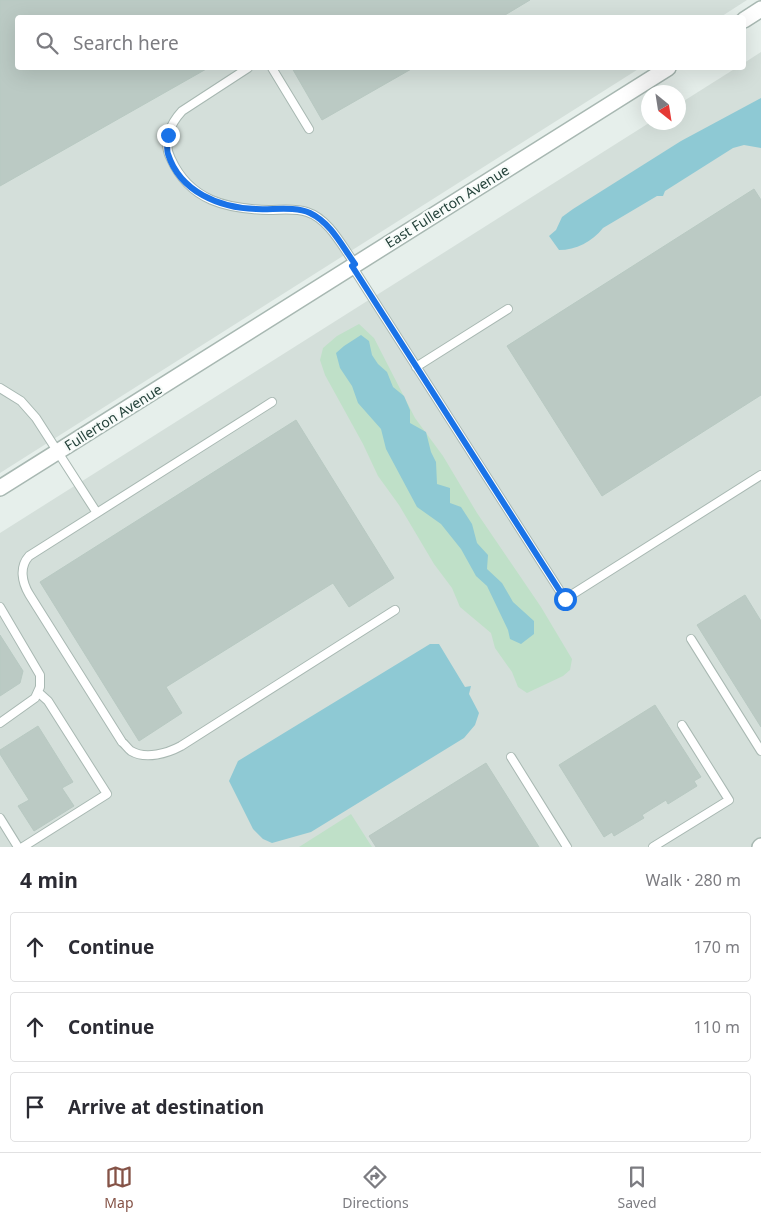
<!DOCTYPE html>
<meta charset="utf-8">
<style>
:root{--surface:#fff;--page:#f7f7f7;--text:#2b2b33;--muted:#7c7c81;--line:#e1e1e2;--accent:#855347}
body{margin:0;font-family:"Noto Sans",sans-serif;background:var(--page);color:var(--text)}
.compass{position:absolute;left:641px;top:85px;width:45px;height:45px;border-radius:50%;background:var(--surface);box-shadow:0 5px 20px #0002;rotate:150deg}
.stop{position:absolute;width:15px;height:15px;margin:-11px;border:4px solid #1a73e8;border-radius:50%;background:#fff}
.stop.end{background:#1a73e8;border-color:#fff;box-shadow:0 1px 5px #0008}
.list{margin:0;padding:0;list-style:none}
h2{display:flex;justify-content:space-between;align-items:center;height:65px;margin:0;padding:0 20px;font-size:21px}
h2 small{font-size:16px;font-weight:400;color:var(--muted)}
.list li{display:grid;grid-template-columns:32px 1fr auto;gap:15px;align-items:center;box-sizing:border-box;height:70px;margin:0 10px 10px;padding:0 10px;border:1px solid var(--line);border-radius:5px}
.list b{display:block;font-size:19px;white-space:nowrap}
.list em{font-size:16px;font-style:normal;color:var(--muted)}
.icon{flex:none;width:28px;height:28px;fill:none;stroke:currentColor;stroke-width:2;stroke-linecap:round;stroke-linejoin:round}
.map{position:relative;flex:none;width:761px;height:847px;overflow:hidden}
.search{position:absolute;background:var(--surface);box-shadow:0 5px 20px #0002;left:15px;right:15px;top:15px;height:55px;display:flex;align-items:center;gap:12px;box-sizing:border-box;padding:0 18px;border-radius:5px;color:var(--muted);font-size:19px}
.sheet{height:305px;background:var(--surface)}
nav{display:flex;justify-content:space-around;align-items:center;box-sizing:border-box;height:70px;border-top:1px solid var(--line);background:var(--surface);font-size:14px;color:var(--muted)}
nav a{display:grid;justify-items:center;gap:2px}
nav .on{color:var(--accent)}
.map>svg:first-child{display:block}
.built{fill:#d4dfda}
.green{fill:#bfe0c8}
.water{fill:#8ec9d4}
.building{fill:#bbcac4;stroke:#b8c9c2}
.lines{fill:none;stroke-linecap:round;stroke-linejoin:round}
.service-casing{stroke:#a8b8b2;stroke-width:10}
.minor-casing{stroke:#a8b8b2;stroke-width:18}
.service{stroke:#fff;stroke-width:8}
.minor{stroke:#fff;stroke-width:15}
.route{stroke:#1a73e8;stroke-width:6}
.labels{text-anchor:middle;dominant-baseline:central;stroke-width:4.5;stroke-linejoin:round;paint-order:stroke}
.street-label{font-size:14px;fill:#24423a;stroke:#f7fbf9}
</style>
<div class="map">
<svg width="761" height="847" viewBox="0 0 761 847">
<rect width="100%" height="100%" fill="#e6efeb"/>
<path class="built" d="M 0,0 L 747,0 L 719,18 L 18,18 L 18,68 L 640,68 L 0,473 Z
M 761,52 L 761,847 L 0,847 L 0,533 L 649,123 L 678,122 L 679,104 L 736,68 L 744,68 L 744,63 Z"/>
<path class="green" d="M 359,324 L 374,338 L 415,418 L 443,456 L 477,513 L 541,607 L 572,659 L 570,670 L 563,676 L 527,693 L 518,687 L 512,672 L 495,648 L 491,633 L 460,607 L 452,588 L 434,564 L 399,505 L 378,476 L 363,444 L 325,375 L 320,360 L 323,348 L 337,336 Z
M 351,814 L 372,847 L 299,847 Z"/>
<path class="water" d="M 761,98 L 761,148 L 744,145 L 733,148 L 665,191 L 663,196 L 657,196 L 603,228 C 592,242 576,250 559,250 L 549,236 L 556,230 L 562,217 L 573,209 L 681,141 Z
M 361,335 L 369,341 L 372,355 L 378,364 L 387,372 L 393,387 L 404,396 L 410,410 L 410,423 L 426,432 L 431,452 L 436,462 L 437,484 L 450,488 L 450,503 L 461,507 L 472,524 L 477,543 L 488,555 L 487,569 L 502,583 L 513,602 L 534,621 L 534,634 L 521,644 L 510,639 L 508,630 L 487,586 L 476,576 L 461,549 L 441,524 L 417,507 L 386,449 L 381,429 L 358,403 L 352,386 L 340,368 L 336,353 L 344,346 Z
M 430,644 L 439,644 L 465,687 L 471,686 L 469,694 L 479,713 L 475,725 L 464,738 L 311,832 L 272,843 L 263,839 L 253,829 L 229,781 L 238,761 Z"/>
<path class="building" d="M 0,0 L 530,0 L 500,18 L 18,18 L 18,68 L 208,68 L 0,186 Z
M 292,68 L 413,68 L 322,120 Z
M 754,189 L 761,200 L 761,395 L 602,496 L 507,346 Z
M 296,420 L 394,578 L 349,607 L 333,583 L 166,687 L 182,713 L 139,741 L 40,582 Z
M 745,595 L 761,621 L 761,727 L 697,625 Z
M 0,635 L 23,671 L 20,683 L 0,696 Z
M 655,705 L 701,777 L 694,781 L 697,786 L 668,804 L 666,800 L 642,815 L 644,818 L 614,836 L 612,832 L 604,837 L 559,765 Z
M 38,726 L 73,782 L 62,788 L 74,806 L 34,831 L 18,806 L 29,800 L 0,754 L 0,750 Z
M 486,763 L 539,847 L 376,847 L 369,836 Z"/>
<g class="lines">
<g class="service-casing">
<path id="service" d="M 248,68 L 182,111 C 170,124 162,142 171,159 C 190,201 227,209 269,210 C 281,210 295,208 307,212 C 329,219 342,246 355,264
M 272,68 L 309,129
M 352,266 L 565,599 L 761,475
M 416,367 L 508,309
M 0,388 L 21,401 L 36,418 L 97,513
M 272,402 L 29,556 C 19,567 22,582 29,594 L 122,742 C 125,744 128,749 131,751 C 146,760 168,753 181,746 L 395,610
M 0,607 L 40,675 L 40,687 L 35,698 L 0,723
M 691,639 L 761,751
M 511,757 L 567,847
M 0,818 L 18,847
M 23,847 L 107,794 L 48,701 L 38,692
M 653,847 L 729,800 L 682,725"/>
</g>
<g class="minor-casing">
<path id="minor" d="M 744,20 L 761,9
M 0,488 L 668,68
M 760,847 L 761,846"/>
</g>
<use href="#service" class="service"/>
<use href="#minor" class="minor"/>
</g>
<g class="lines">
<path class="route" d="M 168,135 C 168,141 166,149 168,154 C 180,192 220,208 256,209 C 273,210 295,206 310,213 C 331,223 342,246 355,264 L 352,266 L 565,599"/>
</g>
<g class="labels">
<g class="street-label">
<text transform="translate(447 206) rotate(-32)">East Fullerton Avenue</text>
<text transform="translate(113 417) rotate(-32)">Fullerton Avenue</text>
</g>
</g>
</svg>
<svg class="compass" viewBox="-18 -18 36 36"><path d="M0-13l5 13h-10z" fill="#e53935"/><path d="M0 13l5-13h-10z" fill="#7c7c81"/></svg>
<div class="stop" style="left:565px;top:599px"></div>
<div class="stop end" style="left:168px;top:135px"></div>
<div class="search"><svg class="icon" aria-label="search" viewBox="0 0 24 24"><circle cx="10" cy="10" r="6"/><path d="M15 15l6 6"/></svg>Search here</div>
</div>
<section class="sheet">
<h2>4 min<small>Walk · 280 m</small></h2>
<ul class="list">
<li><svg class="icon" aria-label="ahead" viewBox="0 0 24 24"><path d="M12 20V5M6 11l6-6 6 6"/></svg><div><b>Continue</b></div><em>170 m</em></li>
<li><svg class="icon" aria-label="ahead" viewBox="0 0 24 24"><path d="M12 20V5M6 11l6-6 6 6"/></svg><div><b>Continue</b></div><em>110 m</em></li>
<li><svg class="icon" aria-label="arrive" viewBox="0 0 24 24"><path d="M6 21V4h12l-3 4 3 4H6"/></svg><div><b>Arrive at destination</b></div></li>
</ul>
</section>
<nav>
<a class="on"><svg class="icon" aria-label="map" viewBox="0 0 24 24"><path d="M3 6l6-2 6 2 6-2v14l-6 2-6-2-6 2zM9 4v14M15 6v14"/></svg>Map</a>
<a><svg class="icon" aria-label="directions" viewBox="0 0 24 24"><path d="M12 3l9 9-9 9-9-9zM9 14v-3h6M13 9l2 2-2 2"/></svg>Directions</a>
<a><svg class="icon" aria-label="saved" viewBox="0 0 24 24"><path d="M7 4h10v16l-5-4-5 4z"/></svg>Saved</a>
</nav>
